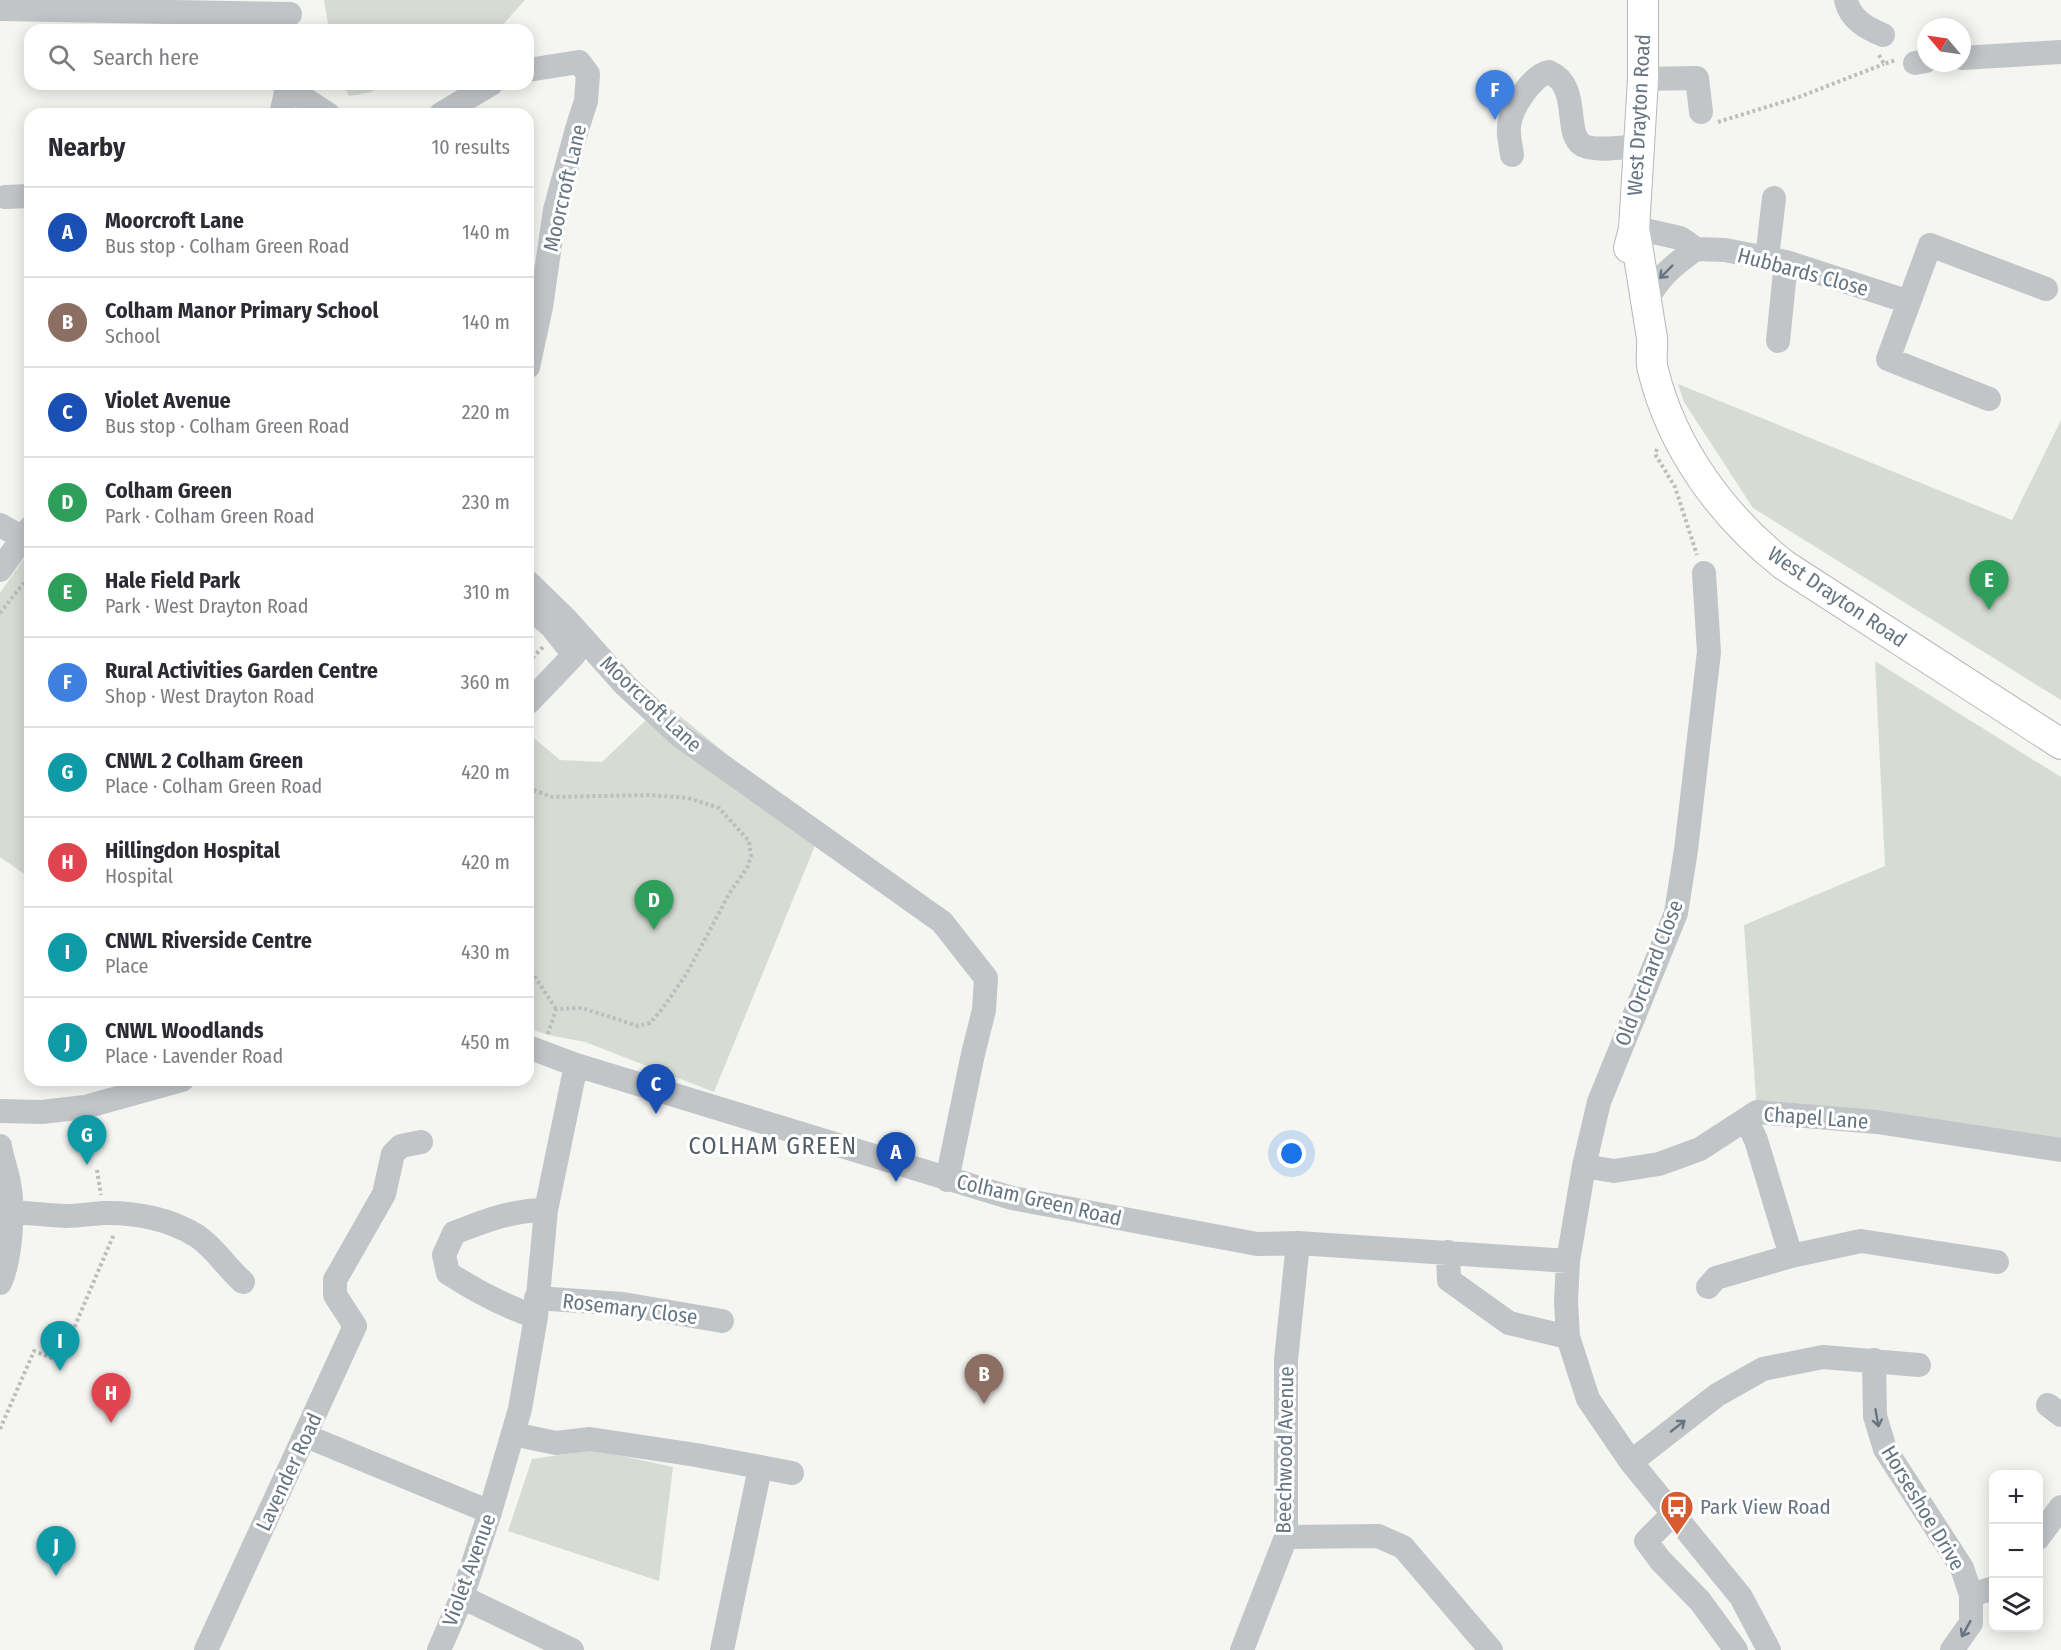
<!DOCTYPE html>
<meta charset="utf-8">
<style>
:root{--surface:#fff;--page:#f7f7f7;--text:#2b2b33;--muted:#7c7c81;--line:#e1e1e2;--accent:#0b8043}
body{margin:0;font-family:"Fira Sans Condensed",sans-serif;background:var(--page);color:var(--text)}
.controls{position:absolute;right:18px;bottom:18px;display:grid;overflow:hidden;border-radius:12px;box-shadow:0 3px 15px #0003}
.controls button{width:54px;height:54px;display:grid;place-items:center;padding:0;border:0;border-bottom:2px solid var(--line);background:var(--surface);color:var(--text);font:30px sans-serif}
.compass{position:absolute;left:1917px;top:18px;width:54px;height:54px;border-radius:50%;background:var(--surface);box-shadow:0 3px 15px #0003;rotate:299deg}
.you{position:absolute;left:1292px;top:1154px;width:21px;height:21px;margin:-15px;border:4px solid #fff;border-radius:50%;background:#1a73e8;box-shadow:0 0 0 9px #1a73e833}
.badge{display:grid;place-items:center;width:39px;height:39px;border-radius:50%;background:var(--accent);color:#fff;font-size:20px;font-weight:700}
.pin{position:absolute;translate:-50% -50px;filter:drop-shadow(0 2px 3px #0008)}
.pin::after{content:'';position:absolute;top:32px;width:21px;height:18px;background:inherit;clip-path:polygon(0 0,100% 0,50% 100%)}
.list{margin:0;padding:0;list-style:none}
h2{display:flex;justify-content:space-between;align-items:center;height:78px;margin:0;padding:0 24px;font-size:26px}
h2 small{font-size:20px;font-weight:400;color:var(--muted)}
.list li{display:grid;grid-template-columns:39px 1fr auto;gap:18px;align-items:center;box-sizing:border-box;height:90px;padding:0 24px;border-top:2px solid var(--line)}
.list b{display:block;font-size:22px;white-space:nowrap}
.list p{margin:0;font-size:20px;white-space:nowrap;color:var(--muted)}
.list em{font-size:20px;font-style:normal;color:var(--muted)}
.icon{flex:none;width:33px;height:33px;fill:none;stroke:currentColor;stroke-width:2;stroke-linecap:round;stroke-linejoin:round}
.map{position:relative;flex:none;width:2061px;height:1650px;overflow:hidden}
.search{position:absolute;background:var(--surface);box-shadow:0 3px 15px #0003;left:24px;top:24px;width:510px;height:66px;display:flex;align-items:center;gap:15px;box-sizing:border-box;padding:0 21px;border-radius:18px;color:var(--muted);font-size:22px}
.panel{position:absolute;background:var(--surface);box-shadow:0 3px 15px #0003;left:24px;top:108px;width:510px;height:978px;border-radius:18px}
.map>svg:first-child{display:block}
.green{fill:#d6dcd3}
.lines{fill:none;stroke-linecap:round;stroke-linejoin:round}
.major-casing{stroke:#b4b8bb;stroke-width:32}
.path{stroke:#bbbdbf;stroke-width:4;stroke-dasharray:3 3;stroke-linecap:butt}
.minor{stroke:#c1c5c8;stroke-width:24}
.major{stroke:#fff;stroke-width:30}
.oneway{stroke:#667581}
.labels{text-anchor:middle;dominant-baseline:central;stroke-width:6;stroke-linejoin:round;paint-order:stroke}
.street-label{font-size:21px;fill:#667581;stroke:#fff}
.poi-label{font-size:21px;fill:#667581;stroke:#fff;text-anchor:start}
.quarter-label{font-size:24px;letter-spacing:1.5px;fill:#545e67;stroke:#fff}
</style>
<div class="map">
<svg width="2061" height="1650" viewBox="0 0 2061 1650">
<rect width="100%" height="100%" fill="#f5f5f2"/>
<path class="green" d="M 324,0 L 525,0 L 499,29 L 496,30 L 329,30 Z
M 343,84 L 378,84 L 372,92 L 349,96 Z
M 1678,384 L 2012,520 L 2061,420 L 2061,700 L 1753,508 L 1684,402 Z
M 30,550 L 30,878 L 0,857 L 0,593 Z
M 1875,661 L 2061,777 L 2061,1150 L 1757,1112 L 1744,925 L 1885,866 Z
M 664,703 L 821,831 L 714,1092 L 585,1042 L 548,1035 L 528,1028 L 528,733 L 560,760 L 602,762 Z
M 594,1450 L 673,1467 L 659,1581 L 508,1531 L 532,1459 Z"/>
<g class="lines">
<g class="major-casing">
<path id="major" d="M 1634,229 C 1641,265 1646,302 1652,338 C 1653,349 1650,360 1653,370 C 1672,448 1722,516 1784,565 L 2061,744
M 1629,248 L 1634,229 L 1643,79 L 1643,0"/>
</g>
<path class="path" d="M 1879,55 L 1884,64 L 1896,60
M 1718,122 L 1799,97 L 1884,64
M 1657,449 L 1655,454 L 1675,487 L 1697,555
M 0,613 L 30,575
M 528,662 L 543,647
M 528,788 L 552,797 L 650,795 L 688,798 L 719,808 L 749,841 L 751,856 L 747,868 L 729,894 L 687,973 L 663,1008 L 650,1023 L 638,1026 L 582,1008 L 556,1009
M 528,966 L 556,1009
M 548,1034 L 556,1009
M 97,1170 L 101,1195
M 0,1429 L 34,1351 L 60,1361 L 114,1234"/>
<path class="minor" d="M 1846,0 C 1850,19 1866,28 1883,35
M 0,9 L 290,14
M 1962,58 L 2061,52
M 1915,63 L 1926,61
M 528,70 L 579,62 L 588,74 L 586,101 L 577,129 L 555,210 L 541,307 L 528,367
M 1643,79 L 1697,78 L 1701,112
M 288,88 L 328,114
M 281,114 L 288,84
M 441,114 L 491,84
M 1512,155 C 1511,146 1508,136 1509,127 C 1510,109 1532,75 1549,72 C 1584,87 1560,140 1587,147 C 1603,151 1623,147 1639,146
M 5,197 L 30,196
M 1634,229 L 1649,231 L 1680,238 L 1696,249 L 1725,250 L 1786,262 L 1909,302 L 1930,245 L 2046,289
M 1767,258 L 1774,198
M 1909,302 L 1888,359 L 1989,399
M 1645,303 C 1659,277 1672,266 1696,249
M 1778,341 L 1786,262
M 0,525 L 23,538
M 0,570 L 30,528
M 1704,573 L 1709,652 L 1686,850 L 1676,913 L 1599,1102 L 1584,1166 L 1568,1261 L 1566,1302 L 1568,1337 L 1588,1399 L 1631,1462 L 1741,1597 L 1769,1650
M 528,582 L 566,619 L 625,685 L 680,736 L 942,922 L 986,978 L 984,1010 L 973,1054 L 947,1180
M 528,606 L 552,627 L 574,655 L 528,703
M 528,1047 L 576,1065 L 1012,1198 L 1257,1244 L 1298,1243 L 1568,1261
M 0,1111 L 42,1112 L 85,1107 L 182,1080
M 1746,1119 L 1756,1140 L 1791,1256 L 1861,1241 L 1997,1262
M 0,1146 C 2,1159 7,1171 9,1183 C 14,1209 11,1259 0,1283
M 1584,1166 L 1614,1171 L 1659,1164 L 1700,1149 L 1757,1112 L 1877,1122 L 2061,1150
M 10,1212 C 29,1213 48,1215 66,1216 C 78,1216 91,1214 103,1213 C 135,1212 170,1219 197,1236 C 215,1248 226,1267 243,1282
M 1448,1252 L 1449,1280 L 1509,1323 L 1568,1337
M 1708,1287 L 1716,1278 L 1791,1256
M 536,1298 L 623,1304 L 722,1321
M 536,1317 C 504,1306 477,1292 448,1273 L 444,1255 L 454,1233 C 484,1221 512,1210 546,1210
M 1874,1360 L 1875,1416 L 1885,1449 L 1962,1568 L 1971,1595 L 1971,1623 L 1952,1650
M 2048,1405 L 2061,1415
M 513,1434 L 556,1443 L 590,1439 L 696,1455 L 792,1473
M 306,1436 L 490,1512
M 1631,1462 L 1717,1395 L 1763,1369 L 1823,1357 L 1919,1365
M 1673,1514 L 1646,1541 L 1660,1560 L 1700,1601 L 1736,1650
M 1286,1537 L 1378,1536 L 1403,1547 L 1491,1650
M 2038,1538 L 2061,1507
M 1971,1595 L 1994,1588
M 462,1597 L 572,1650
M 206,1650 L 355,1326 L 335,1295 L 335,1280 L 384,1194 L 393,1154 L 401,1146 L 421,1142
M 439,1650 L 462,1597 L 490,1512 L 520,1409 L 536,1317 L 546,1210 L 576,1065
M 722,1650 L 760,1468
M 1242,1650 L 1286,1537 L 1286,1360 L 1298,1243"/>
<use href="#major" class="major"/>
</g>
<defs><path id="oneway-shaft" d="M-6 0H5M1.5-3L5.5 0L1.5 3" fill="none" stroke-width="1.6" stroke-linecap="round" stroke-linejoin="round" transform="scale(1.5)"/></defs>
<g class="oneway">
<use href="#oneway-shaft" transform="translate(1666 272) rotate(135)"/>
<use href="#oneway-shaft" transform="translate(1877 1418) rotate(80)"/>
<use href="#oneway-shaft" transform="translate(1678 1426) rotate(-38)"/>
<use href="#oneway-shaft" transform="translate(1966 1629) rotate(119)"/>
</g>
<defs>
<g id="bus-pin" transform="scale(1.725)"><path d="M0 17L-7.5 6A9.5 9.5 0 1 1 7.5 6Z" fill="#d75a30" stroke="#fff"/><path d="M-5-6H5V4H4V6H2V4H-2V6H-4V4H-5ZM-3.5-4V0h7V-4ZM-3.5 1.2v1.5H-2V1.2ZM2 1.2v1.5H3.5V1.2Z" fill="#fff"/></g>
</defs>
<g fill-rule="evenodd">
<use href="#bus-pin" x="1677" y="1507"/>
</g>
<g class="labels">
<g class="street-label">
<text transform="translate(1639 115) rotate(-87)">West Drayton Road</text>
<text transform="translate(565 188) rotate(-77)">Moorcroft Lane</text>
<text transform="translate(1803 272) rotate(15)">Hubbards Close</text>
<text transform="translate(1837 597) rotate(34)">West Drayton Road</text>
<text transform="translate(651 704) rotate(43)">Moorcroft Lane</text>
<text transform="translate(1649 973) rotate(-69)">Old Orchard Close</text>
<text transform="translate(1816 1118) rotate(4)">Chapel Lane</text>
<text transform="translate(1039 1200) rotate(13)">Colham Green Road</text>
<text transform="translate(630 1309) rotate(7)">Rosemary Close</text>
<text transform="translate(1285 1450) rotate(-89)">Beechwood Avenue</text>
<text transform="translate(289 1472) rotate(-65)">Lavender Road</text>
<text transform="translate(1923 1508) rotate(59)">Horseshoe Drive</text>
<text transform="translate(469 1570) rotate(-70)">Violet Avenue</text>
</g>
<g class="poi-label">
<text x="1700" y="1507">Park View Road</text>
</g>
<g class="quarter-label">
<text x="773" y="1146">COLHAM GREEN</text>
</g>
</g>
</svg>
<div class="controls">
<button>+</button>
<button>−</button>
<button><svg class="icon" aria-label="layers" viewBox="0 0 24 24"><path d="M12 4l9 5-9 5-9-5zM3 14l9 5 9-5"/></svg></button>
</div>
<svg class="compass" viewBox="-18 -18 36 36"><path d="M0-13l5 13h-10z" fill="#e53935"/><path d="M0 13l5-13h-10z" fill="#7c7c81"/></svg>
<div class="you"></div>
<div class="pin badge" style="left:896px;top:1182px;background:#1a4fb4">A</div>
<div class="pin badge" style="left:984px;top:1404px;background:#8d6e63">B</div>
<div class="pin badge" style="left:656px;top:1114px;background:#1a4fb4">C</div>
<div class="pin badge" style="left:654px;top:930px;background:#2e9e5b">D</div>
<div class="pin badge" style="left:1989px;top:610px;background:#2e9e5b">E</div>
<div class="pin badge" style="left:1495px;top:120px;background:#3f7fe0">F</div>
<div class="pin badge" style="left:87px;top:1165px;background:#0f9aa8">G</div>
<div class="pin badge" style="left:111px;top:1423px;background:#e0444e">H</div>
<div class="pin badge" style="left:60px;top:1371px;background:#0f9aa8">I</div>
<div class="pin badge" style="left:56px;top:1576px;background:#0f9aa8">J</div>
<div class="search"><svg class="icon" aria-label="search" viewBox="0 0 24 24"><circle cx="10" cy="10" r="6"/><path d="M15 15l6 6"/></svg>Search here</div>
<section class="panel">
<h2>Nearby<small>10 results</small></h2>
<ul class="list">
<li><span class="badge" style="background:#1a4fb4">A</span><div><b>Moorcroft Lane</b><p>Bus stop · Colham Green Road</p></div><em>140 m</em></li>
<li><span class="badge" style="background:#8d6e63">B</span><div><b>Colham Manor Primary School</b><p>School</p></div><em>140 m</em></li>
<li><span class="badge" style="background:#1a4fb4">C</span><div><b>Violet Avenue</b><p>Bus stop · Colham Green Road</p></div><em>220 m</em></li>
<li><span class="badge" style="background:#2e9e5b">D</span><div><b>Colham Green</b><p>Park · Colham Green Road</p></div><em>230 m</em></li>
<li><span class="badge" style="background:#2e9e5b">E</span><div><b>Hale Field Park</b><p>Park · West Drayton Road</p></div><em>310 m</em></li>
<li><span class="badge" style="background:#3f7fe0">F</span><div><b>Rural Activities Garden Centre</b><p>Shop · West Drayton Road</p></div><em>360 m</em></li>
<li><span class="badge" style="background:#0f9aa8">G</span><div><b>CNWL 2 Colham Green</b><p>Place · Colham Green Road</p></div><em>420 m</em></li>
<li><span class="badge" style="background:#e0444e">H</span><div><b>Hillingdon Hospital</b><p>Hospital</p></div><em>420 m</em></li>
<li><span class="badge" style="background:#0f9aa8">I</span><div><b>CNWL Riverside Centre</b><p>Place</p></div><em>430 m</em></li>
<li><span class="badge" style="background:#0f9aa8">J</span><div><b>CNWL Woodlands</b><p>Place · Lavender Road</p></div><em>450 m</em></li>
</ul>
</section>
</div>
